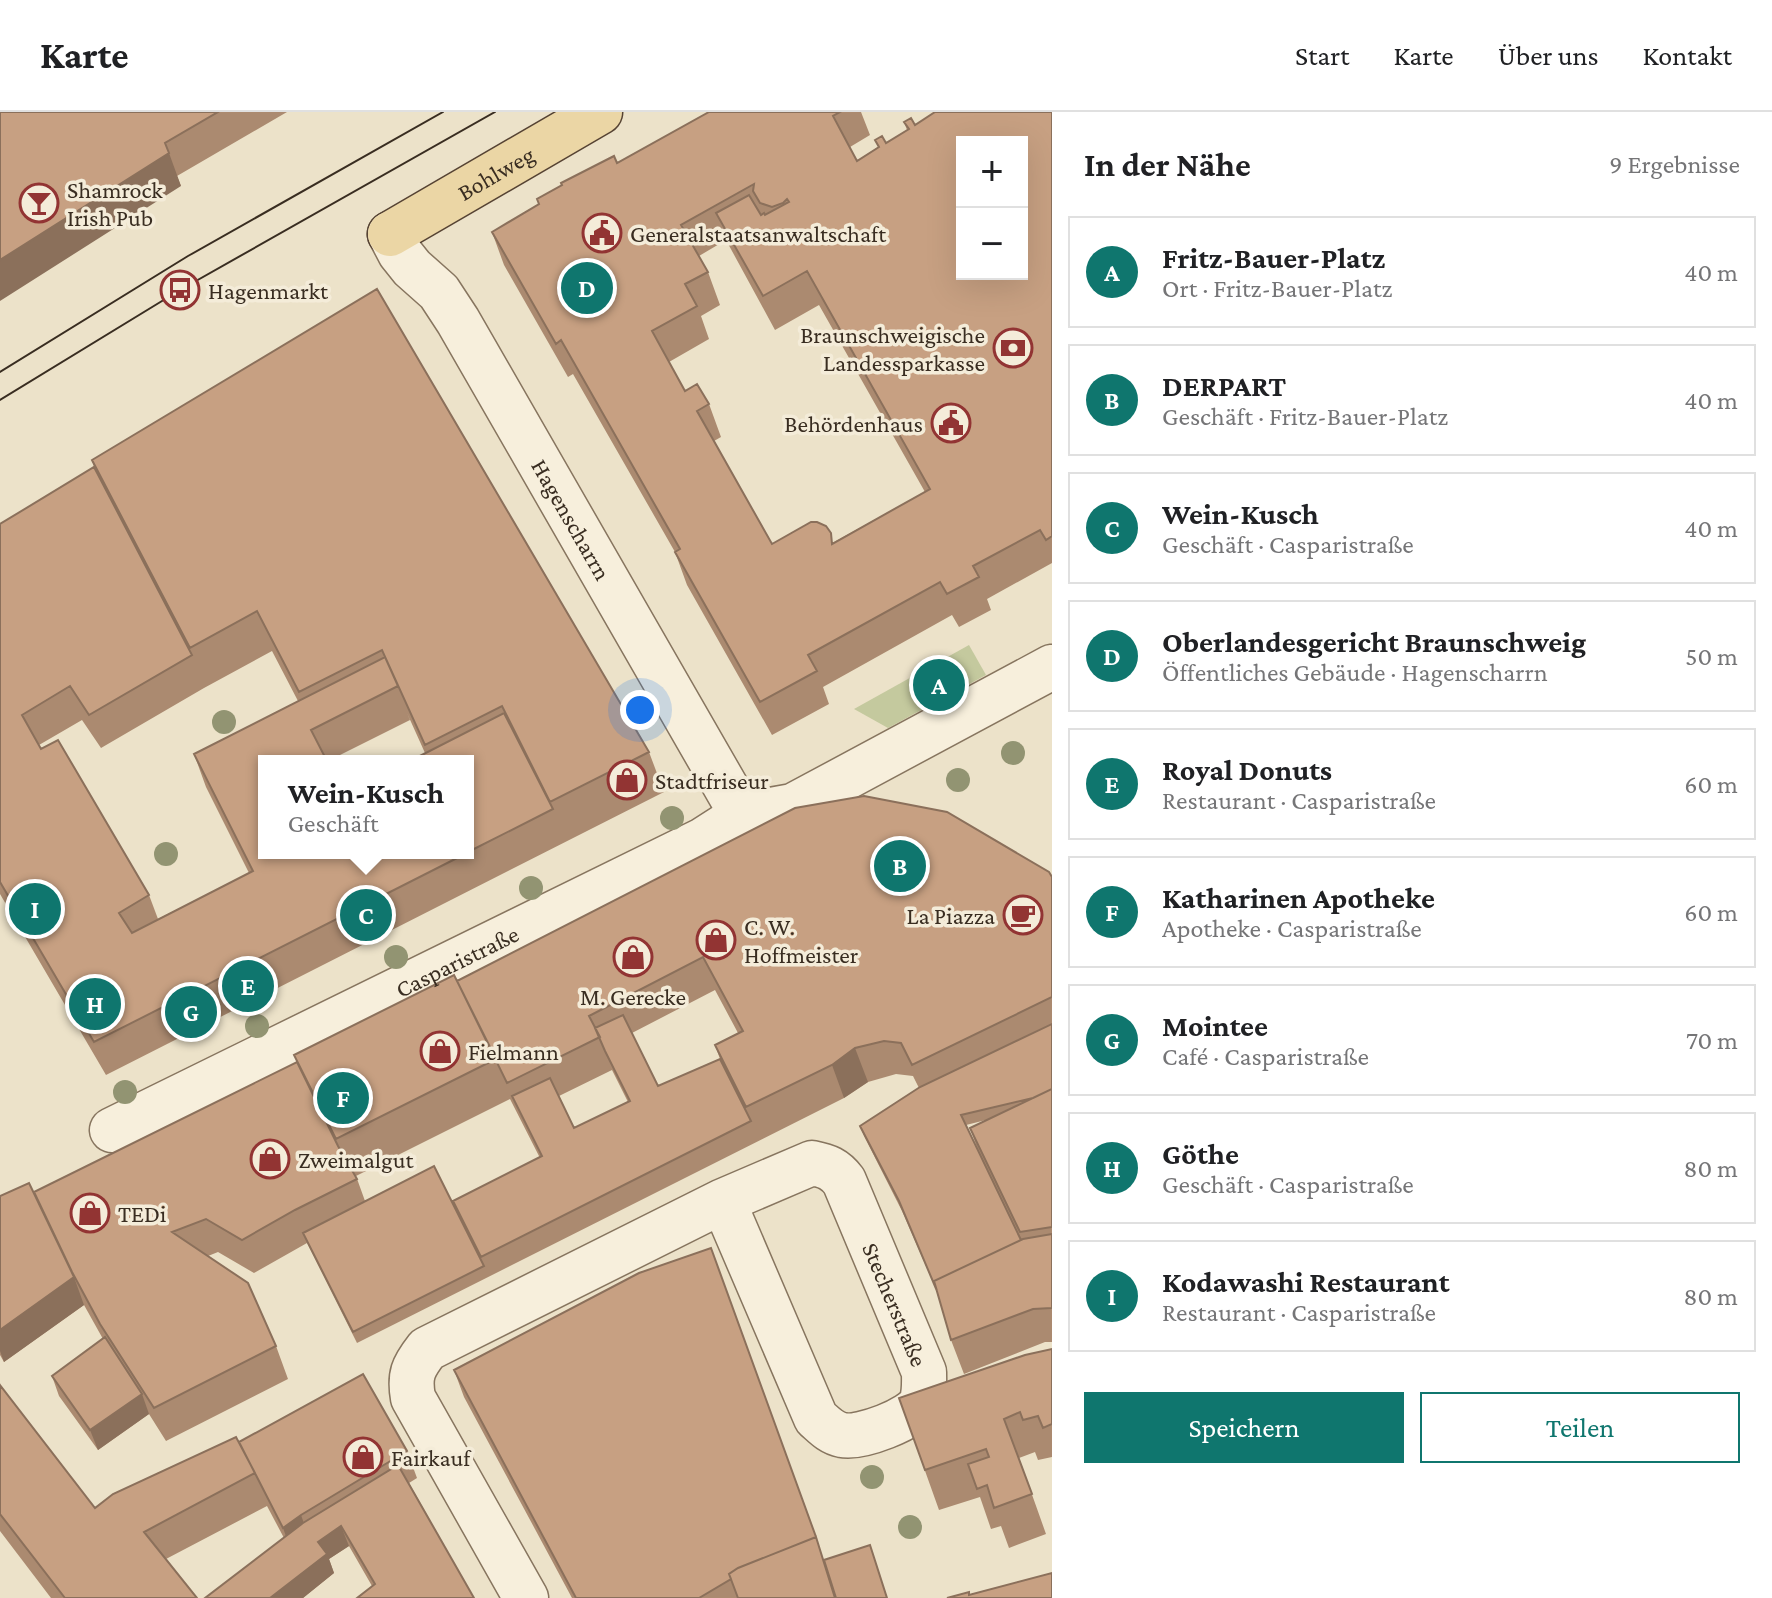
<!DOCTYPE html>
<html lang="de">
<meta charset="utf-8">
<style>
:root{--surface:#fff;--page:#f2f2f2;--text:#202124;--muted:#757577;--line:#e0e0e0;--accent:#0f766e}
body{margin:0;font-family:"Crimson Pro",serif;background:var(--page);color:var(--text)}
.controls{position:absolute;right:24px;top:24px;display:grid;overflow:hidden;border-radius:0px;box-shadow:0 8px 32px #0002}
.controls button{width:72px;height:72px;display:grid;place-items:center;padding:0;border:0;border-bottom:2px solid var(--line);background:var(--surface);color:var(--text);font:40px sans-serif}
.you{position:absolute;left:640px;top:598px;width:28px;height:28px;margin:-20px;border:6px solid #fff;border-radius:50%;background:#1a73e8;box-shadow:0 0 0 12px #1a73e833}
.badge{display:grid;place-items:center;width:52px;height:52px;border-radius:50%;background:var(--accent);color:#fff;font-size:26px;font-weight:700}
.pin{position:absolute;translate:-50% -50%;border:4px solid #fff;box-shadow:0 2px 8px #0006}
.popup{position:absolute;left:258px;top:643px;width:216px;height:104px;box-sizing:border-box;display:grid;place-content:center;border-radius:0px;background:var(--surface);filter:drop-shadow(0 2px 6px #0005);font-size:26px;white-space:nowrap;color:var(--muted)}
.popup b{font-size:30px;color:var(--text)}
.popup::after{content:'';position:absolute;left:50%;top:100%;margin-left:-16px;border:16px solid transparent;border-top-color:var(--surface)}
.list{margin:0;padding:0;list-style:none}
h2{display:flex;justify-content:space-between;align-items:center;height:104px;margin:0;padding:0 32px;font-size:34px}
h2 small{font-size:26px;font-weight:400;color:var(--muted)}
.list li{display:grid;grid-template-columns:52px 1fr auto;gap:24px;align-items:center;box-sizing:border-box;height:112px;margin:0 16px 16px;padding:0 16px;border:2px solid var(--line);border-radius:0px}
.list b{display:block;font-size:30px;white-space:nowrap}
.list p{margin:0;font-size:26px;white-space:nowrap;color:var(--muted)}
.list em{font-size:26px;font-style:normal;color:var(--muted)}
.actions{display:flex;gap:16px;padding:24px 32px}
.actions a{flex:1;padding:18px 0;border:2px solid var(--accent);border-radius:0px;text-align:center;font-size:28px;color:var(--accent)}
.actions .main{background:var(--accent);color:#fff}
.map{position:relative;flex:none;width:1052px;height:1486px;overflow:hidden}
header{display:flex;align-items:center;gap:48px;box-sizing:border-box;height:112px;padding:0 40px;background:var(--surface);border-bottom:2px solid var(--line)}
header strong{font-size:38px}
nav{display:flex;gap:44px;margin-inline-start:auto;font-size:28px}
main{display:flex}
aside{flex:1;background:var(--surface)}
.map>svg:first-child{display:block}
.green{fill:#c4c99e}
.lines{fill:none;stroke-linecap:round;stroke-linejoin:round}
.minor-casing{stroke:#87755f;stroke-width:47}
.major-casing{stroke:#564333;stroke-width:47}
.minor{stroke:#f7efdc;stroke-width:44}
.major{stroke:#ebd6a5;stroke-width:44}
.tram{stroke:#392d21;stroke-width:2}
.tree{fill:#929472}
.wall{fill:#ab8a70;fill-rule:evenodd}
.shaded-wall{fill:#8b705b}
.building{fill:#c7a082;stroke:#8b705b;stroke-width:2;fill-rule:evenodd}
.labels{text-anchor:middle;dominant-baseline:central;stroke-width:7;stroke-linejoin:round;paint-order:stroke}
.street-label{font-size:24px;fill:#392d21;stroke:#f4ecd9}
.poi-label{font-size:24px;fill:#392d21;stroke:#f4ecd9;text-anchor:start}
</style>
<header>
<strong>Karte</strong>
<nav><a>Start</a><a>Karte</a><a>Über uns</a><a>Kontakt</a></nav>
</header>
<main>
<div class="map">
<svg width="1052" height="1486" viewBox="0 0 1052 1486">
<rect width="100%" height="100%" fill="#ece2c9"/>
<path class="green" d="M 969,533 L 986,563 L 888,616 L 854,597 Z"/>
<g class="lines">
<g class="minor-casing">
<g id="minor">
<path id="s1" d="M 390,122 L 400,141 L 412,156 L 439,180 L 458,209 L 742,703"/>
<path id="s2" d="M 112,1018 L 703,728 L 742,703 L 793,694 L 1052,555"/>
<path id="s3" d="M 526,1486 L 413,1286 C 409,1263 413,1255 427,1237 L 723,1089 L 812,1051 C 827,1054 835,1057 844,1069 L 924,1260 C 924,1270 925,1281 921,1291 C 913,1307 860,1327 842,1323 C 831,1321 824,1313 816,1306 L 723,1089"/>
</g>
</g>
<g class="major-casing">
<g id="major">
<path id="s4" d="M 390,122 L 600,0"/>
</g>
</g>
<use href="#minor" class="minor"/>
<use href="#major" class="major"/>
<path class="tram" d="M 0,260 L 188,144 L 443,0
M 0,288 L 180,178 L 495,0"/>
</g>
<g class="tree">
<circle cx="224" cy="610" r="12"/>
<circle cx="1013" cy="641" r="12"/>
<circle cx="958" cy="668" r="12"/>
<circle cx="672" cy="706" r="12"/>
<circle cx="166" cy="742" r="12"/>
<circle cx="531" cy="776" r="12"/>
<circle cx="396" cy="845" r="12"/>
<circle cx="257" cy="914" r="12"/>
<circle cx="125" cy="980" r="12"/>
<circle cx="872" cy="1365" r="12"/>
<circle cx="910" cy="1415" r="12"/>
</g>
<path class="wall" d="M 0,0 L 287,0 L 177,64 L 181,74 Z
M 709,0 L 861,0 L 870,23 L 850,35 L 857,49 L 878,35 L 875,28 L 886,31 L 907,18 L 904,10 L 915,13 L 1052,0 L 1052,451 L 987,487 L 991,498 L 959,515 L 952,503 L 823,575 L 829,592 L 772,623 L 687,473 L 675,440 L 573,262 L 568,265 L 504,153 L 492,120 ZM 726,128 L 775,218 L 819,193 L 925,380 L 834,430 L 772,432 L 714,329 L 721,325 L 709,292 L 685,279 L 669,250 L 709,227 L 701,204 L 720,193 L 708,160 L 699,144 Z
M 92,348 L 649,640 L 664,680 L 106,963 L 0,782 L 0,412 L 94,355 ZM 272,539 L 298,589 L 194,642 L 206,675 L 249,761 L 158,807 L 149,783 L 39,633 L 82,608 L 101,636 L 204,576 ZM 407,601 L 425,641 L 468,649 L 468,741 L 264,741 L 264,649 L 328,649 L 410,608 Z
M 1052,765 L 1052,1230 L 1045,1230 L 964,1262 L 951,1228 L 939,1184 L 902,1099 L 864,1024 L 860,1014 L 919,976 L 913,964 L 896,962 L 868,970 L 844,986 L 357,1231 L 307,1131 L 254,1161 L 218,1140 L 208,1144 L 276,1234 L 288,1267 L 166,1329 L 149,1302 L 98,1338 L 59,1284 L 52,1264 L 103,1227 L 84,1193 L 4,1250 L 0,1243 L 0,1084 L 36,1086 L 297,950 L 294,943 L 457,869 ZM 715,878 L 738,921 L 715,933 L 720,947 L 658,974 L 632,921 ZM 612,958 L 628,990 L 574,1016 L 559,984 ZM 510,987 L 540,1046 L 456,1098 L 365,1089 L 356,1064 ZM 986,1008 L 970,1016 L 979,1041 L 966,1013 Z
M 1052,1237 L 1052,1345 L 1038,1348 L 1035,1340 L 1019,1346 L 1046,1422 L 1009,1436 L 1001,1414 L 991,1417 L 980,1385 L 939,1398 L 899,1286 Z
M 454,1258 L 824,1448 L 887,1486 L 572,1486 L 464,1285 Z
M 0,1273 L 95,1396 L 239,1330 L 407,1339 L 417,1366 L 409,1371 L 474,1486 L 372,1474 L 349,1434 L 329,1447 L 334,1461 L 303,1486 L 205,1486 L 284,1426 L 267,1394 L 166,1447 L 197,1486 L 51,1486 L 0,1419 Z"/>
<path class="shaded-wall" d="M 169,41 L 181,74 L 0,189 L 0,148 Z
M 855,936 L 868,970 L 844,986 L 832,953 Z
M 74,1165 L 84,1193 L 4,1250 L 0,1239 L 0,1218 Z
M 142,1282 L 149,1302 L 98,1338 L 90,1318 Z
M 301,1403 L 311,1431 L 293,1444 L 283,1416 Z
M 341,1414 L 349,1434 L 329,1447 L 334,1461 L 303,1486 L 270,1486 L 318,1430 Z"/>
<path class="building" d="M 0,0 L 218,0 L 165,31 L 169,41 L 0,148 Z
M 709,0 L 840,0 L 833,4 L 857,49 L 879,35 L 875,28 L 882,24 L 886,31 L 909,17 L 904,10 L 911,6 L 915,13 L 935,0 L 1052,0 L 1052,424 L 1046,428 L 1040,418 L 973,454 L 979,465 L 947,482 L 940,470 L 808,543 L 817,559 L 760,590 L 675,440 L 680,437 L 561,228 L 556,232 L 492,120 L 539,92 L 537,87 L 562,73 L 561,71 L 614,44 L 617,51 ZM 962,30 L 1022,30 L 1022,162 L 962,162 ZM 754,72 L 753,79 L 760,91 L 772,95 L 783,91 L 787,87 L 789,90 L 765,103 L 764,101 L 761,103 L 749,83 L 716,101 L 763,184 L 807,159 L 930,377 L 832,432 L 831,421 L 826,414 L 817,410 L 811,410 L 772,432 L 697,299 L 709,292 L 697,272 L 685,279 L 652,219 L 697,194 L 685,172 L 708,160 L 681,113 Z
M 377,177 L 649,640 L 550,690 L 502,594 L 425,633 L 382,538 L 299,580 L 257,499 L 190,536 L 92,348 Z
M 94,355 L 192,543 L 89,603 L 70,574 L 22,603 L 41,637 L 58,628 L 149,783 L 119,801 L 132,821 L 253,759 L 194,642 L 385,545 L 398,574 L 311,618 L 327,649 L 264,649 L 264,741 L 467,741 L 94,930 L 0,770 L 0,412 Z
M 504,601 L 553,697 L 468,740 L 468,649 L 410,649 Z
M 864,684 L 947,700 L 1049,760 L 1052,765 L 1052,885 L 912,953 L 901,931 L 884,929 L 855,936 L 832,953 L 746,995 L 715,933 L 743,919 L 703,845 L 589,904 L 600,925 L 507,971 L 457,869 L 795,696 Z
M 454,863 L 496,947 L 336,1027 L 294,943 Z
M 623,903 L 658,974 L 720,947 L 751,1009 L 481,1145 L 453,1089 L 542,1044 L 512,984 L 550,966 L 574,1016 L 630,989 L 605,939 L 595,916 Z
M 1052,912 L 1052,977 L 1033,986 L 961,1003 L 1021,1128 L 934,1169 L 937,1179 L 899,1089 L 860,1014 L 920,975 Z
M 297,950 L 338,1034 L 357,1067 L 295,1098 L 242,1128 L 206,1107 L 172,1120 L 248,1171 L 276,1234 L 154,1296 L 100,1212 L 72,1160 L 34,1080 Z
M 1052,977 L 1052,1115 L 1020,1120 L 970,1016 Z
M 434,1054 L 484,1154 L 353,1220 L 303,1121 Z
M 29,1071 L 74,1165 L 0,1218 L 0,1084 Z
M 1052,1122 L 1052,1196 L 1033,1197 L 951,1228 L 934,1169 L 1023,1127 Z
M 711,1136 L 816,1425 L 738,1456 L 729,1462 L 731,1467 L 699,1486 L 576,1486 L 454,1258 L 639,1161 Z
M 105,1225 L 142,1282 L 90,1318 L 52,1264 Z
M 1052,1237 L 1052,1312 L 1043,1316 L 1038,1304 L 1023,1308 L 1020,1300 L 1004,1307 L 1032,1382 L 994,1396 L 987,1373 L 977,1377 L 968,1352 L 989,1345 L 986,1337 L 925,1358 L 899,1286 L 1025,1243 Z
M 363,1262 L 407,1339 L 301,1403 L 283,1416 L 239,1330 Z
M 0,1273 L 95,1396 L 113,1382 L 236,1325 L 255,1361 L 144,1420 L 197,1486 L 65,1486 L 0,1402 Z
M 398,1353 L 474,1486 L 357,1486 L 375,1472 L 341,1414 L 318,1430 L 327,1442 L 270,1486 L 205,1486 L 303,1411 Z
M 816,1425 L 835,1486 L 738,1486 L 729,1462 L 738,1456 Z
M 870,1433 L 887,1486 L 836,1486 L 824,1448 Z
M 1052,1461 L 1052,1486 L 947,1486 L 969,1480 L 969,1483 Z"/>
<defs>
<g id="bar-ring" transform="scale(2)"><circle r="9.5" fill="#f4ecd9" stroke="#923433" stroke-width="1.5"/><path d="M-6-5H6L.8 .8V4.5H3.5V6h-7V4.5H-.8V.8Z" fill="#923433"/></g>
<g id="civic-ring" transform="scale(2)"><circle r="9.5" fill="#f4ecd9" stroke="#923433" stroke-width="1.5"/><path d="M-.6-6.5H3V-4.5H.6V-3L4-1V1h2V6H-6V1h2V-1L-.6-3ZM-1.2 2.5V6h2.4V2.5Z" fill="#923433"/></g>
<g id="bus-ring" transform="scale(2)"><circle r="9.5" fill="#f4ecd9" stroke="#923433" stroke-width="1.5"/><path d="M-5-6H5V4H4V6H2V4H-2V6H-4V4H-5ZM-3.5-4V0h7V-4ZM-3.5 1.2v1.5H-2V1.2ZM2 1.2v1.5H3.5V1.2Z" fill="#923433"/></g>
<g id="bank-ring" transform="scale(2)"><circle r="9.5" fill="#f4ecd9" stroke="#923433" stroke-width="1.5"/><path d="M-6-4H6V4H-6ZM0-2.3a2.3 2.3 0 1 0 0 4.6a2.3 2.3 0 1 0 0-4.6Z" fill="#923433"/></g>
<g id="shop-ring" transform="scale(2)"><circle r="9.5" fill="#f4ecd9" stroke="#923433" stroke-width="1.5"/><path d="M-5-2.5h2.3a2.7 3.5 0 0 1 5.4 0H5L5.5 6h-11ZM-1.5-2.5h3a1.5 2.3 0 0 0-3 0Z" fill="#923433"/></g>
<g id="cafe-ring" transform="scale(2)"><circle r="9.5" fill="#f4ecd9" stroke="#923433" stroke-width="1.5"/><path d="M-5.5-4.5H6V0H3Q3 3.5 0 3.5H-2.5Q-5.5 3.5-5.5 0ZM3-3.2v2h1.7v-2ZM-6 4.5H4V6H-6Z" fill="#923433"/></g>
</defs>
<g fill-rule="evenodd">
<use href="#bar-ring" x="39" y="91"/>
<use href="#civic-ring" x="602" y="121"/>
<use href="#bus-ring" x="180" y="178"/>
<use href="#bank-ring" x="1013" y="236"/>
<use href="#civic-ring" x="951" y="311"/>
<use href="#shop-ring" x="627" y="668"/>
<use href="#cafe-ring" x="1023" y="803"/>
<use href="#shop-ring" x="716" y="828"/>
<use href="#shop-ring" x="633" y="845"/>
<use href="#shop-ring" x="440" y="939"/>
<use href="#shop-ring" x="270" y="1047"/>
<use href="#shop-ring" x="90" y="1101"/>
<use href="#shop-ring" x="363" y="1345"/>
</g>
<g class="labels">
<g class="street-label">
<text stroke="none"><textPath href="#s4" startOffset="122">Bohlweg</textPath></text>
<text stroke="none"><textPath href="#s1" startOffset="340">Hagenscharrn</textPath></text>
<text stroke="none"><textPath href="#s2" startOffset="384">Casparistraße</textPath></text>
<text stroke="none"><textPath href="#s3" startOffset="882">Stecherstraße</textPath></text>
</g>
<g class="poi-label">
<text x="67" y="77">Shamrock<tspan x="67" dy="28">Irish Pub</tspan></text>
<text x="630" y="121">Generalstaatsanwaltschaft</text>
<text x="208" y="178">Hagenmarkt</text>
<text x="985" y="222" text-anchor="end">Braunschweigische<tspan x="985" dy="28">Landessparkasse</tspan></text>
<text x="923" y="311" text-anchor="end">Behördenhaus</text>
<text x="655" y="668">Stadtfriseur</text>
<text x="995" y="803" text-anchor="end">La Piazza</text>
<text x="744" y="814">C. W.<tspan x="744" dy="28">Hoffmeister</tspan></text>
<text x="633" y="884" text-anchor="middle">M. Gerecke</text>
<text x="468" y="939">Fielmann</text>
<text x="298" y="1047">Zweimalgut</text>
<text x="118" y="1101">TEDi</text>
<text x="391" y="1345">Fairkauf</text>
</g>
</g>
</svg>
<div class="controls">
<button>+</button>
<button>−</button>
</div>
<div class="you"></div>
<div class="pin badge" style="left:939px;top:573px">A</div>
<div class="pin badge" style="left:900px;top:754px">B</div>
<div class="pin badge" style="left:366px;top:803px">C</div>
<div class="popup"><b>Wein-Kusch</b>Geschäft</div>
<div class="pin badge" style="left:587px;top:176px">D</div>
<div class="pin badge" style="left:248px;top:874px">E</div>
<div class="pin badge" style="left:343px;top:986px">F</div>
<div class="pin badge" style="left:191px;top:900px">G</div>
<div class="pin badge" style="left:95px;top:892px">H</div>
<div class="pin badge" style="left:35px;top:797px">I</div>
</div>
<aside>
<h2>In der Nähe<small>9 Ergebnisse</small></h2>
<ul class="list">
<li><span class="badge">A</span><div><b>Fritz-Bauer-Platz</b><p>Ort · Fritz-Bauer-Platz</p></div><em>40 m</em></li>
<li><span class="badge">B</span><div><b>DERPART</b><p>Geschäft · Fritz-Bauer-Platz</p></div><em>40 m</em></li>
<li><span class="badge">C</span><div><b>Wein-Kusch</b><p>Geschäft · Casparistraße</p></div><em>40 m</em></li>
<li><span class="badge">D</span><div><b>Oberlandesgericht Braunschweig</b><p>Öffentliches Gebäude · Hagenscharrn</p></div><em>50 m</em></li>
<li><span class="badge">E</span><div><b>Royal Donuts</b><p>Restaurant · Casparistraße</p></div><em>60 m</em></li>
<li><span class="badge">F</span><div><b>Katharinen Apotheke</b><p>Apotheke · Casparistraße</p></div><em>60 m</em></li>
<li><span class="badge">G</span><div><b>Mointee</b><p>Café · Casparistraße</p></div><em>70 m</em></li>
<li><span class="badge">H</span><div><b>Göthe</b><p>Geschäft · Casparistraße</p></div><em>80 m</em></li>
<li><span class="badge">I</span><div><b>Kodawashi Restaurant</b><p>Restaurant · Casparistraße</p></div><em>80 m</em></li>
</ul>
<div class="actions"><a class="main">Speichern</a><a>Teilen</a></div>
</aside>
</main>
